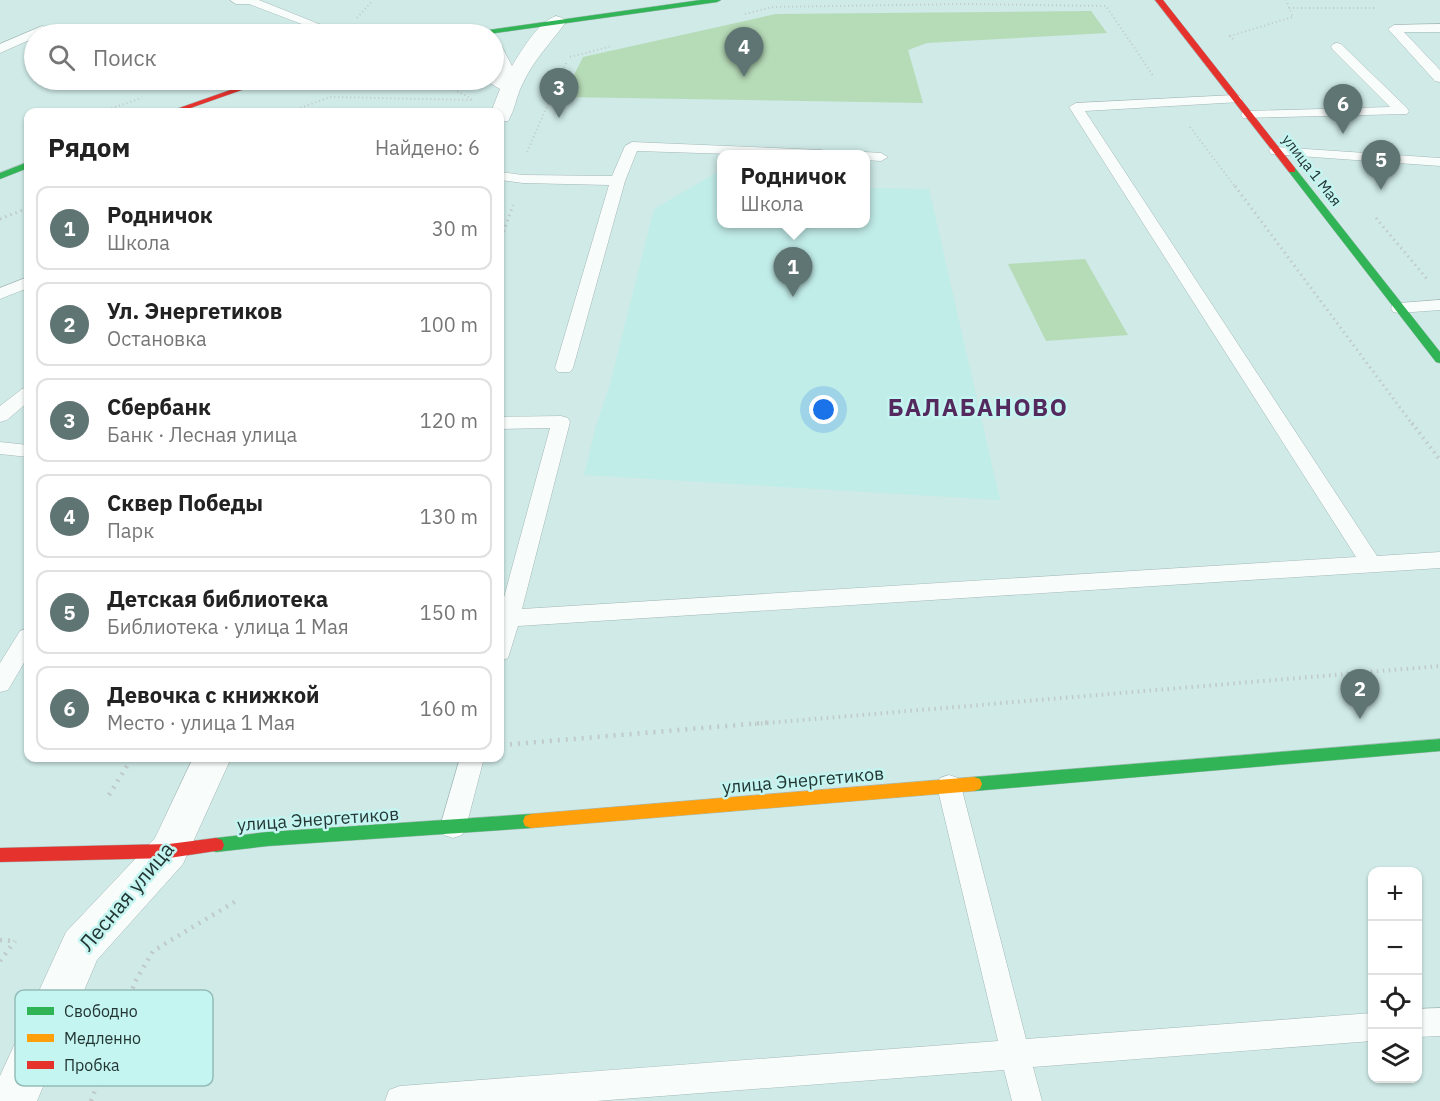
<!DOCTYPE html>
<html lang="ru">
<meta charset="utf-8">
<style>
:root{--surface:#fff;--page:#f6f6f6;--text:#222;--muted:#767676;--line:#e0e0e0;--accent:#5f7573}
body{margin:0;font-family:"IBM Plex Sans",sans-serif;background:var(--page);color:var(--text)}
.controls{position:absolute;right:18px;bottom:18px;display:grid;overflow:hidden;border-radius:12px;box-shadow:0 2px 4px #0004}
.controls button{width:54px;height:54px;display:grid;place-items:center;padding:0;border:0;border-bottom:2px solid var(--line);background:var(--surface);color:var(--text);font:30px sans-serif}
.you{position:absolute;left:824px;top:410px;width:21px;height:21px;margin:-15px;border:4px solid #fff;border-radius:50%;background:#1a73e8;box-shadow:0 0 0 9px #1a73e833}
.badge{display:grid;place-items:center;width:39px;height:39px;border-radius:50%;background:var(--accent);color:#fff;font-size:20px;font-weight:700}
.pin{position:absolute;translate:-50% -50px;filter:drop-shadow(0 2px 3px #0008)}
.pin::after{content:'';position:absolute;top:32px;width:21px;height:18px;background:inherit;clip-path:polygon(0 0,100% 0,50% 100%)}
.popup{position:absolute;left:717px;top:150px;width:153px;height:78px;box-sizing:border-box;display:grid;place-content:center;border-radius:12px;background:var(--surface);filter:drop-shadow(0 2px 4px #0005);font-size:20px;white-space:nowrap;color:var(--muted)}
.popup b{font-size:22px;color:var(--text)}
.popup::after{content:'';position:absolute;left:50%;top:100%;margin-left:-12px;border:12px solid transparent;border-top-color:var(--surface)}
.list{margin:0;padding:0;list-style:none}
h2{display:flex;justify-content:space-between;align-items:center;height:78px;margin:0;padding:0 24px;font-size:26px}
h2 small{font-size:20px;font-weight:400;color:var(--muted)}
.list li{display:grid;grid-template-columns:39px 1fr auto;gap:18px;align-items:center;box-sizing:border-box;height:84px;margin:0 12px 12px;padding:0 12px;border:2px solid var(--line);border-radius:12px}
.list b{display:block;font-size:22px;white-space:nowrap}
.list p{margin:0;font-size:20px;white-space:nowrap;color:var(--muted)}
.list em{font-size:20px;font-style:normal;color:var(--muted)}
.icon{flex:none;width:33px;height:33px;fill:none;stroke:currentColor;stroke-width:2;stroke-linecap:round;stroke-linejoin:round}
.map{position:relative;flex:none;width:1440px;height:1101px;overflow:hidden}
.search{position:absolute;background:var(--surface);box-shadow:0 2px 4px #0004;left:24px;top:24px;width:480px;height:66px;display:flex;align-items:center;gap:15px;box-sizing:border-box;padding:0 21px;border-radius:33px;color:var(--muted);font-size:22px}
.panel{position:absolute;background:var(--surface);box-shadow:0 2px 4px #0004;left:24px;top:108px;width:480px;height:654px;border-radius:12px}
.map>svg:first-child{display:block}
.built{fill:#c1ede9}
.green{fill:#b6dbb7}
.lines{fill:none;stroke-linecap:round;stroke-linejoin:round}
.lane-casing{stroke:#a3b8b6;stroke-width:1}
.street-casing{stroke:#a3b8b6;stroke-width:1}
.fast-casing{stroke:#a3b8b6;stroke-width:1}
.slow-casing{stroke:#a3b8b6;stroke-width:1}
.jam-casing{stroke:#a3b8b6;stroke-width:1}
.path-far3{stroke:#c0cac8;stroke-width:2;stroke-dasharray:1 3;stroke-linecap:butt}
.path-far2{stroke:#c0cac8;stroke-width:3;stroke-dasharray:1.5 4;stroke-linecap:butt}
.path-far1{stroke:#c0cac8;stroke-width:4;stroke-dasharray:1.5 4.5;stroke-linecap:butt}
.path{stroke:#c0cac8;stroke-width:4.5;stroke-dasharray:2 6;stroke-linecap:butt}
.lane{fill:#f8fcfb;fill-rule:evenodd}
.street{fill:#f8fcfb;fill-rule:evenodd}
.fast{fill:#30b455;fill-rule:evenodd}
.slow{fill:#ff9f0a;fill-rule:evenodd}
.jam{fill:#e5322d;fill-rule:evenodd}
.labels{text-anchor:middle;dominant-baseline:central;stroke-width:5;stroke-linejoin:round;paint-order:stroke}
.far-street-label{font-size:15px;fill:#233634;stroke:#c4f5f0}
.street-label{font-size:18px;fill:#233634;stroke:#c4f5f0}
.near-street-label{font-size:21px;fill:#233634;stroke:#c4f5f0}
.district-label{font-size:24px;font-weight:bold;letter-spacing:1.5px;fill:#54295d;stroke:#c4f5f0}
.key{fill:#c4f5f0;stroke:#94bcb8;stroke-width:1.5}
.key-label{font-size:16px;fill:#233634}
</style>
<div class="map">
<svg width="1440" height="1101" viewBox="0 0 1440 1101">
<rect width="100%" height="100%" fill="#cfeae7"/>
<path class="built" d="M 721,170 L 721,224 L 865,224 L 865,176 L 870,188 L 929,189 L 1000,500 L 584,475 L 596,426 L 610,384 L 654,209 Z"/>
<path class="green" d="M 1091,11 L 1107,33 L 927,43 L 908,50 L 923,103 L 563,97 L 583,57 L 776,14 Z
M 1085,259 L 1128,335 L 1046,341 L 1008,264 Z"/>
<g class="lines">
<g class="lane-casing">
<path id="lane" d="M 230,0 L 259,0 L 344,34 L 328,34 L 249,4 L 236,4 Z
M 1440,24 L 1440,32 L 1404,32 L 1440,70 L 1440,82 L 1435,81 L 1388,29 L 1394,25 Z
M 42,26 L 46,27 L 48,30 L 46,33 L 34,34 L 34,38 L 0,53 L 0,44 Z
M 1337,43 L 1341,44 L 1407,108 L 1409,111 L 1407,114 L 1243,118 L 1241,115 L 1243,112 L 1248,111 L 1390,107 L 1333,50 L 1331,47 L 1333,44 Z
M 1235,95 L 1240,96 L 1242,99 L 1240,102 L 1085,111 L 1377,556 L 1440,552 L 1440,568 L 518,626 L 508,658 L 500,661 L 500,612 L 550,428 L 500,429 L 500,417 L 561,416 L 568,418 L 570,422 L 522,609 L 1356,557 L 1069,107 L 1076,103 Z
M 632,142 L 821,150 L 828,154 L 731,154 L 637,151 L 625,181 L 573,368 L 570,372 L 558,372 L 555,368 L 609,185 L 523,183 L 500,180 L 500,172 L 523,175 L 612,176 L 625,146 Z
M 1276,147 L 1440,158 L 1440,166 L 1271,154 L 1269,151 L 1271,148 Z
M 865,152 L 881,153 L 888,157 L 881,161 L 865,160 L 865,154 L 859,154 Z
M 28,277 L 28,288 L 0,299 L 0,288 Z
M 1440,300 L 1440,310 L 1399,313 L 1393,312 L 1391,308 L 1393,304 L 1399,303 Z
M 28,387 L 28,402 L 7,420 L 0,422 L 0,406 L 22,389 Z
M 0,442 L 28,445 L 28,457 L 0,454 Z
M 28,628 L 28,656 L 8,690 L 0,692 L 0,663 L 20,631 Z
M 460,758 L 484,758 L 466,827 L 462,835 L 453,838 L 444,835 L 440,827 Z
M 949,775 L 958,778 L 961,786 L 1026,1039 L 1372,1013 L 1372,1041 L 1033,1067 L 1042,1101 L 1012,1101 L 1004,1070 L 596,1101 L 385,1101 L 389,1090 L 400,1086 L 998,1041 L 937,786 L 940,778 Z
M 1440,1008 L 1440,1036 L 1418,1037 L 1418,1009 Z"/>
</g>
<g class="street-casing">
<path id="street" d="M 556,16 L 563,18 L 566,22 C 550,44 534,59 522,85 C 516,97 515,110 508,121 L 500,122 L 500,112 L 491,112 L 500,89 L 485,80 L 494,80 L 494,43 L 501,45 L 512,66 C 521,51 539,21 556,16 Z
M 193,758 L 231,758 L 183,864 L 97,960 L 37,1101 L 0,1101 L 0,1076 L 66,932 L 155,838 Z"/>
</g>
<g class="fast-casing">
<path id="fast" d="M 701,0 L 721,0 L 717,2 L 488,34 L 471,34 L 475,32 Z
M 28,162 L 28,168 L 0,179 L 0,173 Z
M 1289,168 L 1295,168 L 1440,352 L 1440,363 L 1436,362 L 1289,172 Z
M 1440,739 L 1440,751 L 974,791 L 968,789 L 966,784 L 968,779 L 974,777 Z
M 531,814 L 537,816 L 539,821 L 537,826 L 531,828 L 268,846 L 216,852 L 210,850 L 208,845 L 210,840 L 216,838 L 268,832 Z"/>
</g>
<g class="slow-casing">
<path id="slow" d="M 974,777 L 980,779 L 982,784 L 980,789 L 974,791 L 531,828 L 525,826 L 523,821 L 525,816 L 531,814 Z"/>
</g>
<g class="jam-casing">
<path id="jam" d="M 1155,0 L 1163,0 L 1295,168 L 1295,172 L 1289,172 Z
M 259,80 L 270,80 L 179,112 L 168,112 Z
M 216,838 L 222,840 L 224,845 L 222,850 L 169,858 L 0,862 L 0,848 L 169,844 Z"/>
</g>
<path class="path-far3" d="M 1289,8 L 1376,8
M 745,14 L 772,7 L 964,4 L 1106,6 L 1154,77
M 357,18 L 373,0
M 1233,39 L 1230,36 L 1293,17 L 1286,0
M 570,57 L 612,46
M 436,80 L 472,99
M 100,112 L 142,98
M 289,112 L 330,97 L 473,100
M 1190,127 L 1236,188
M 527,152 L 566,63"/>
<path class="path-far2" d="M 1235,186 L 1413,425
M 1376,218 L 1427,279
M 0,219 L 28,208
M 500,242 L 513,205"/>
<path class="path-far1" d="M 1412,423 L 1440,460
M 755,724 L 1440,666"/>
<path class="path" d="M 502,745 L 773,722
M 109,795 L 132,758
M 0,940 L 14,941
M 0,961 L 15,941
M 91,1101 L 135,982 L 153,951 L 236,901"/>
<use href="#lane" class="lane"/>
<use href="#street" class="street"/>
<use href="#fast" class="fast"/>
<use href="#slow" class="slow"/>
<use href="#jam" class="jam"/>
</g>
<g class="labels">
<g class="far-street-label">
<text transform="translate(1312 170) rotate(52)">улица 1 Мая</text>
</g>
<g class="street-label">
<text transform="translate(803 780) rotate(-5)">улица Энергетиков</text>
<text transform="translate(318 819) rotate(-4)">улица Энергетиков</text>
</g>
<g class="near-street-label">
<text transform="translate(126 896) rotate(-50)">Лесная улица</text>
</g>
<g class="district-label">
<text x="978" y="407">БАЛАБАНОВО</text>
</g>
</g>
<rect x="15" y="990" width="198" height="96" rx="9" class="key"/>
<rect x="27" y="1007" width="27" height="8" fill="#30b455"/>
<rect x="27" y="1034" width="27" height="8" fill="#ff9f0a"/>
<rect x="27" y="1061" width="27" height="8" fill="#e5322d"/>
<g class="key-label">
<text x="64" y="1017">Свободно</text>
<text x="64" y="1044">Медленно</text>
<text x="64" y="1071">Пробка</text>
</g>
</svg>
<div class="controls">
<button>+</button>
<button>−</button>
<button><svg class="icon" aria-label="locate" viewBox="0 0 24 24"><circle cx="12" cy="12" r="6"/><path d="M12 2v4M12 18v4M2 12h4M18 12h4"/></svg></button>
<button><svg class="icon" aria-label="layers" viewBox="0 0 24 24"><path d="M12 4l9 5-9 5-9-5zM3 14l9 5 9-5"/></svg></button>
</div>
<div class="you"></div>
<div class="pin badge" style="left:793px;top:297px">1</div>
<div class="popup"><b>Родничок</b>Школа</div>
<div class="pin badge" style="left:1360px;top:719px">2</div>
<div class="pin badge" style="left:559px;top:118px">3</div>
<div class="pin badge" style="left:744px;top:77px">4</div>
<div class="pin badge" style="left:1381px;top:190px">5</div>
<div class="pin badge" style="left:1343px;top:134px">6</div>
<div class="search"><svg class="icon" aria-label="search" viewBox="0 0 24 24"><circle cx="10" cy="10" r="6"/><path d="M15 15l6 6"/></svg>Поиск</div>
<section class="panel">
<h2>Рядом<small>Найдено: 6</small></h2>
<ul class="list">
<li><span class="badge">1</span><div><b>Родничок</b><p>Школа</p></div><em>30 m</em></li>
<li><span class="badge">2</span><div><b>Ул. Энергетиков</b><p>Остановка</p></div><em>100 m</em></li>
<li><span class="badge">3</span><div><b>Сбербанк</b><p>Банк · Лесная улица</p></div><em>120 m</em></li>
<li><span class="badge">4</span><div><b>Сквер Победы</b><p>Парк</p></div><em>130 m</em></li>
<li><span class="badge">5</span><div><b>Детская библиотека</b><p>Библиотека · улица 1 Мая</p></div><em>150 m</em></li>
<li><span class="badge">6</span><div><b>Девочка с книжкой</b><p>Место · улица 1 Мая</p></div><em>160 m</em></li>
</ul>
</section>
</div>
